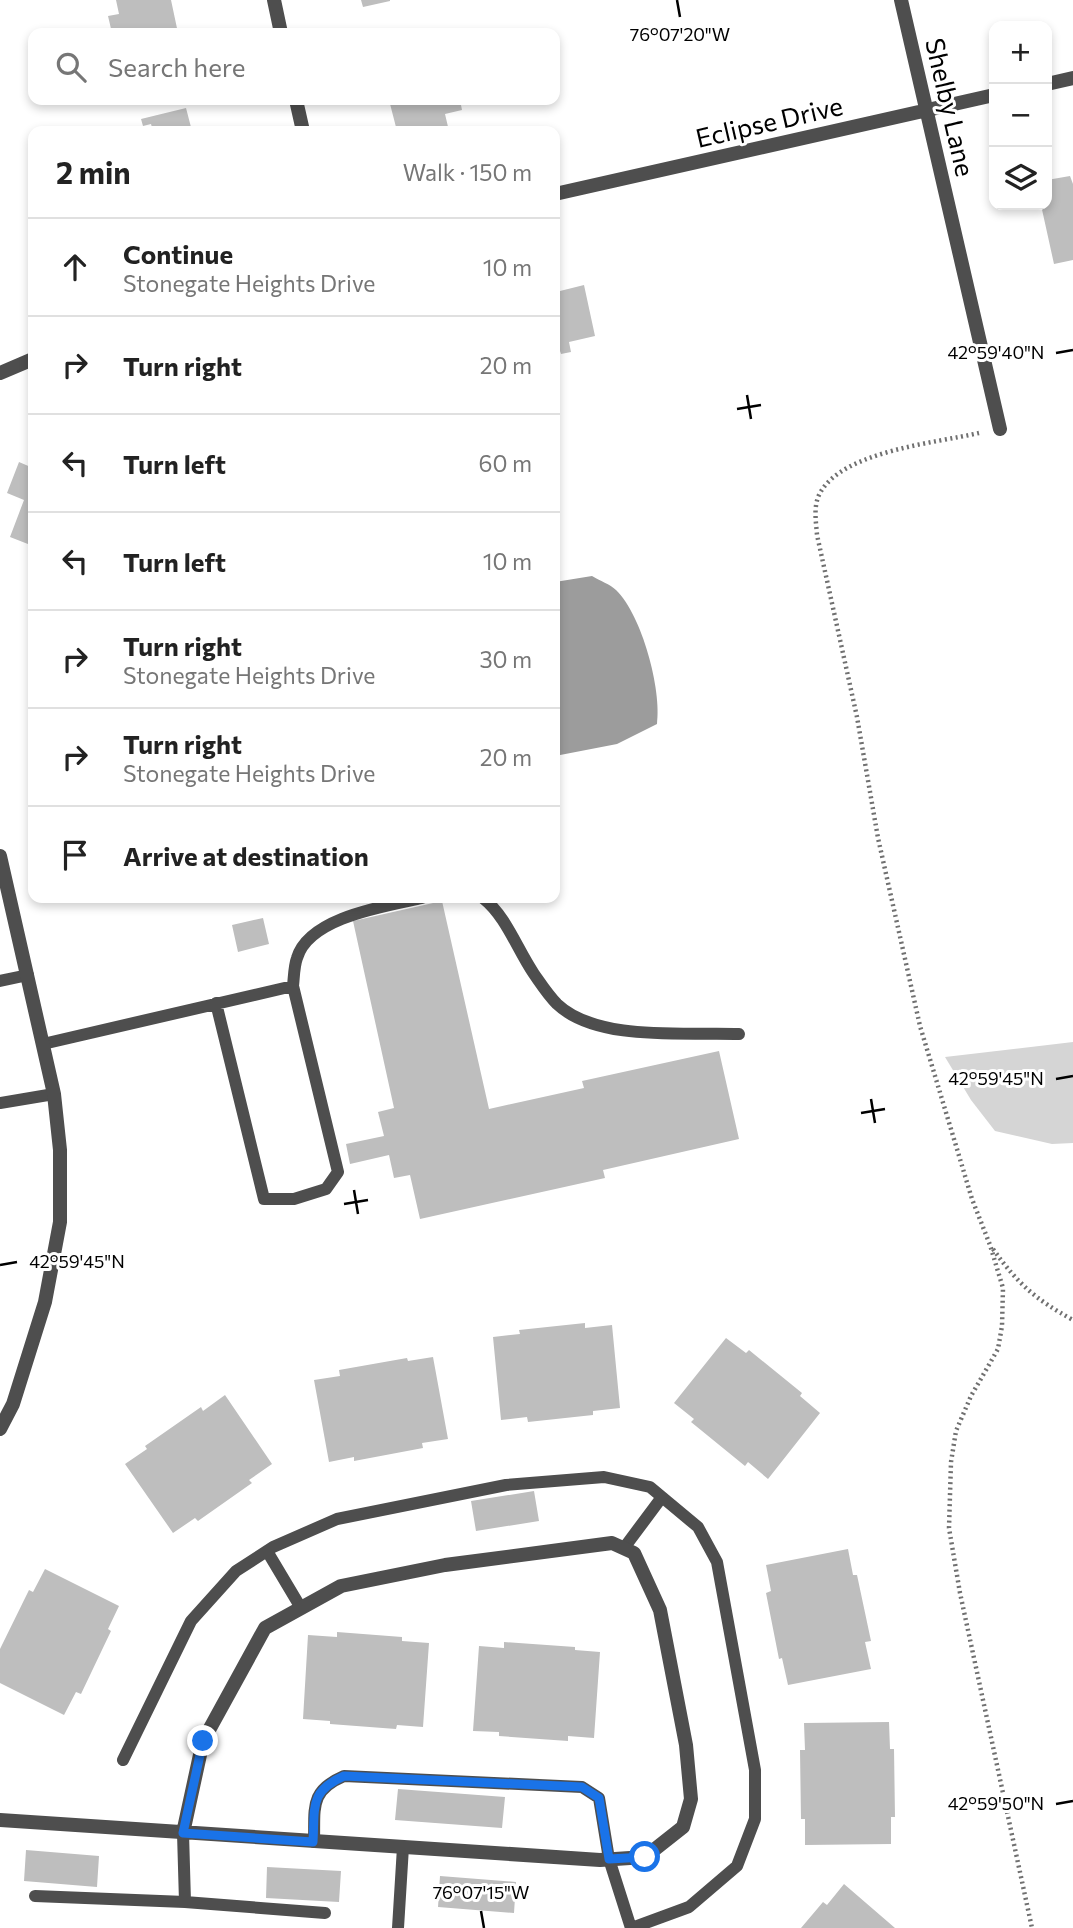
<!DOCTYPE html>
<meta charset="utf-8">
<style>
:root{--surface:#fff;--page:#f2f2f2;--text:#222;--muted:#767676;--line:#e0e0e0}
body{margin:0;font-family:Commissioner,sans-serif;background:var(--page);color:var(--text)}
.controls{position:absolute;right:21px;top:21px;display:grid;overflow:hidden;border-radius:14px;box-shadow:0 4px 10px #0003}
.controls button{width:63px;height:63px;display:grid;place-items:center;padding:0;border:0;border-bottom:2px solid var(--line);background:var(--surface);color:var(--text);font:35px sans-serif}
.stop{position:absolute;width:21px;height:21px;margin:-16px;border:5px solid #1a73e8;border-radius:50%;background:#fff}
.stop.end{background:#1a73e8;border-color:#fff;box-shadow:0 2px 7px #0008}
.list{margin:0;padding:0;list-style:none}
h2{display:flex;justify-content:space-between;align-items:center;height:91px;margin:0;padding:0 28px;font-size:30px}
h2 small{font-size:23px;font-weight:400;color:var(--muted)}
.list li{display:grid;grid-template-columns:46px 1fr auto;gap:21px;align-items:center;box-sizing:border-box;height:98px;padding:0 28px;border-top:2px solid var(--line)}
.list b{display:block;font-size:26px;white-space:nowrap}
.list p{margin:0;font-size:23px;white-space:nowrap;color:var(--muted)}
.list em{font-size:23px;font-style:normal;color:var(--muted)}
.icon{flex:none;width:38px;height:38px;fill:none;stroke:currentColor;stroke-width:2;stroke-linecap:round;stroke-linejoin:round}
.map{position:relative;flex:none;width:1073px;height:1928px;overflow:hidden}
.search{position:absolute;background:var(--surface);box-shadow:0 4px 10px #0003;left:28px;top:28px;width:532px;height:77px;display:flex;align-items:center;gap:18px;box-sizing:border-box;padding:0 24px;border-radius:14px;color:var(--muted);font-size:26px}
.panel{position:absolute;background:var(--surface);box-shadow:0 4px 10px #0003;left:28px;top:126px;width:532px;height:777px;border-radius:14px}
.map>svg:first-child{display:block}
.green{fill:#d5d5d5}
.water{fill:#9c9c9c}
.building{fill:#bebebe}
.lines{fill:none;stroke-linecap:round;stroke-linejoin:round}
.path{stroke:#707070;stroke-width:4.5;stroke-dasharray:2 3.5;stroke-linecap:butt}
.lane{stroke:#4e4e4e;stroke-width:12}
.street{stroke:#4e4e4e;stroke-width:14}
.route{stroke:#1a73e8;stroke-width:9}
.ticks{fill:none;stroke:#000;stroke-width:2.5}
.labels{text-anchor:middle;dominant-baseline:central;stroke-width:6;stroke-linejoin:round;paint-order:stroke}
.street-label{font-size:26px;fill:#000;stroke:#fff}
.ticks-label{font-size:18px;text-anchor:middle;fill:#000;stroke:#fff;stroke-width:6;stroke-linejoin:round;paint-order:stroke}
</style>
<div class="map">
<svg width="1073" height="1928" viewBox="0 0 1073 1928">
<rect width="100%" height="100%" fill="#fff"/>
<path class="green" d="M 1073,1042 L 1073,1143 L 1052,1144 L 995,1131 L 971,1100 L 945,1057 Z"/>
<path class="water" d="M 592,576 C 600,581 610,584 616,590 C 642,615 662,690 657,724 L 617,744 L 555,756 L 555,582 Z"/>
<path class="building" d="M 116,0 L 171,0 L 178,33 L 112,33 L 108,16 L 119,14 Z
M 361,0 L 390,0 L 390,1 L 363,7 Z
M 389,100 L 460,100 L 462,110 L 445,114 L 449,131 L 397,131 Z
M 186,108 L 192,131 L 153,131 L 151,124 L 143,126 L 141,119 Z
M 1070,176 L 1073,184 L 1073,260 L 1054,264 L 1041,205 L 1047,205 L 1047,180 Z
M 559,285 L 560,291 L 584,285 L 595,336 L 569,342 L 571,352 L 561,354 L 558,345 L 555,345 L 555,286 Z
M 19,462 L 33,468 L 33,546 L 10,537 L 24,500 L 7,493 Z
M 442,901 L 489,1109 L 584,1088 L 582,1081 L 719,1051 L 739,1139 L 603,1170 L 605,1178 L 420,1219 L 410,1175 L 394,1178 L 389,1155 L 350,1164 L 346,1144 L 384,1136 L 378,1112 L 394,1108 L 353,921 Z
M 263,918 L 269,944 L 238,952 L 232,925 Z
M 585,1323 L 585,1328 L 612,1325 L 620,1408 L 593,1411 L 593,1415 L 528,1422 L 527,1417 L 501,1420 L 493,1337 L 520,1334 L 519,1330 Z
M 726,1338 L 746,1353 L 749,1350 L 802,1393 L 800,1396 L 820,1413 L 768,1479 L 748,1462 L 745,1466 L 691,1422 L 694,1419 L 674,1403 Z
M 433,1357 L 448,1439 L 422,1443 L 423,1448 L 354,1461 L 354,1457 L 329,1462 L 314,1380 L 340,1376 L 339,1370 L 407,1358 L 408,1361 Z
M 225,1395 L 272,1464 L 249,1480 L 252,1483 L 198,1521 L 195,1518 L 173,1533 L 125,1464 L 147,1449 L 145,1446 L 201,1407 L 203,1411 Z
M 534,1491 L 539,1521 L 476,1531 L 471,1501 Z
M 848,1549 L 853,1575 L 857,1575 L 871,1641 L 865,1642 L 871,1669 L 788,1685 L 782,1658 L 779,1659 L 766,1593 L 771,1591 L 766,1565 Z
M 45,1569 L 119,1606 L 108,1629 L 111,1631 L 81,1694 L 76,1692 L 64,1715 L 0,1683 L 0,1649 L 29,1590 L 33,1592 Z
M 337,1632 L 402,1637 L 402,1641 L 429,1643 L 423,1727 L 397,1725 L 396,1729 L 330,1724 L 330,1721 L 303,1719 L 308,1635 L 337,1637 Z
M 504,1642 L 575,1647 L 575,1650 L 600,1652 L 594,1738 L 568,1736 L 568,1741 L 499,1736 L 499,1732 L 473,1731 L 479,1646 L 504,1648 Z
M 889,1722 L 890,1749 L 894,1749 L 895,1817 L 891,1817 L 891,1844 L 805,1845 L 805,1819 L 801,1819 L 800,1750 L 805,1750 L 804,1723 Z
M 398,1789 L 505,1797 L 502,1828 L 395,1820 Z
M 26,1850 L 99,1856 L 97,1887 L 24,1881 Z
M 267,1867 L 341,1871 L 339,1902 L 266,1898 Z
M 440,1876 L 516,1882 L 514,1913 L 438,1907 Z
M 844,1884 L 895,1928 L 801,1928 L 823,1902 L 827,1905 Z"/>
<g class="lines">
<path class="path" d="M 979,433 C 935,443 843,451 820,493 C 813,506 816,521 817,535 L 857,717 L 878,838 L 920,1026 L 972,1199 L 990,1245 L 1003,1288 L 1002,1326 L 998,1349 L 971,1396 L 956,1431 L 951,1462 L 949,1528 L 960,1593 L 1032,1928
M 993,1249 C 1018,1284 1035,1299 1073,1320"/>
<path class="lane" d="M 483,898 C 506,916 517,949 534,974 C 541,984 548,995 557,1004 C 597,1042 686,1032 739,1034
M 0,981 L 28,975
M 293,986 C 294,977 294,966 297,958 C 309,917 386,906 422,898
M 43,1044 L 293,986 L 338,1172 L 326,1189 L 294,1199 L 264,1199 L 216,1003
M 0,1103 L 54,1094
M 624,1548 L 662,1497
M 267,1551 L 301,1608
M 123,1760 L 191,1621 L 236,1571 L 273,1547 L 337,1519 L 506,1485 L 604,1477 L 650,1487 L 698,1527 L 717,1562 L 755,1770 L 755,1819 L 737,1866 L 689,1907 L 632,1928
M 183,1833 L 185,1902 L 325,1913
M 314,1842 C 315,1808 309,1791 344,1776 L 582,1787 L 599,1798 L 609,1859 L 631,1928
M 35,1896 L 185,1902
M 398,1928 L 403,1847"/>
<path class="street" d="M 274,0 L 281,33
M 901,0 L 1000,429
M 1047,84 L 1073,78
M 296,100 L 303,131
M 555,194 L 994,95
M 0,373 L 33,359
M 0,856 L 54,1094 L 60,1150 L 60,1222 L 45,1302 L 13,1404 L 0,1429
M 0,1820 L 600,1860 L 645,1857 L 683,1827 L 691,1799 L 686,1745 L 660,1610 L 634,1553 L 612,1543 L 445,1565 L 341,1586 L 265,1628 L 203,1741 L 183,1833"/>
</g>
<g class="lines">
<path class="route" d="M 203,1741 L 183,1833 L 313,1842 C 315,1808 309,1791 344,1776 L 582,1787 L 599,1798 L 609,1859 L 645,1857"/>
</g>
<path class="ticks" d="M 677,0 L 680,17M 1056,353 L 1073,350M 747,395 L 751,419M 737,409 L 761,405M 1056,1079 L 1073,1076M 871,1099 L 875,1123M 861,1113 L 885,1109M 354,1190 L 358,1214M 344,1204 L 368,1200M 0,1265 L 17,1262M 1056,1804 L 1073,1801M 481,1911 L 484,1928"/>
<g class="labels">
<g class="street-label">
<text transform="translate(951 107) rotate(77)">Shelby Lane</text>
<text transform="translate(769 121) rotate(-13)">Eclipse Drive</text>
</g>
</g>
<g class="ticks-label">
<text x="680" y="41">76°07'20"W</text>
<text x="996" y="359">42°59'40"N</text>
<text x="996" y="1085">42°59'45"N</text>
<text x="77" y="1268">42°59'45"N</text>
<text x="996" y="1810">42°59'50"N</text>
<text x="481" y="1899">76°07'15"W</text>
</g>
</svg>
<div class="controls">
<button>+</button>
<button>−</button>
<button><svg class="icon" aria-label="layers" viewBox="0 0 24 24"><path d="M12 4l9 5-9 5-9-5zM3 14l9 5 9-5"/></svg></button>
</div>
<div class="stop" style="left:645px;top:1857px"></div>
<div class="stop end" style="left:203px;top:1741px"></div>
<div class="search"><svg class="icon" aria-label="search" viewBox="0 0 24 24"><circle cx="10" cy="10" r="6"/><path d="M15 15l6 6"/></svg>Search here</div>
<section class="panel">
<h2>2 min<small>Walk · 150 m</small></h2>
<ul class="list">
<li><svg class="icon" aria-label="ahead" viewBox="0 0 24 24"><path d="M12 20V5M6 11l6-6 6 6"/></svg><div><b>Continue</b><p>Stonegate Heights Drive</p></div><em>10 m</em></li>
<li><svg class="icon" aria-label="right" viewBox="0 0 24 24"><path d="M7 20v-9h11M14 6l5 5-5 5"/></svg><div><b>Turn right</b></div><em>20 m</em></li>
<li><svg class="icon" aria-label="left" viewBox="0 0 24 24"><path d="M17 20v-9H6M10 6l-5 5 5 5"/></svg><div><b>Turn left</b></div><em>60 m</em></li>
<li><svg class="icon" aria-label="left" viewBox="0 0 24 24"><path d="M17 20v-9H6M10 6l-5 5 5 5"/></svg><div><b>Turn left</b></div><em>10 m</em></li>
<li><svg class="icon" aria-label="right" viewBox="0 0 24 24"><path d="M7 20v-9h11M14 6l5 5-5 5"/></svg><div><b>Turn right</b><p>Stonegate Heights Drive</p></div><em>30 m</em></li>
<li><svg class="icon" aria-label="right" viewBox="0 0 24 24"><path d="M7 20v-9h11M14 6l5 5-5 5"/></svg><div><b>Turn right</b><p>Stonegate Heights Drive</p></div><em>20 m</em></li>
<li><svg class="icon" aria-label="arrive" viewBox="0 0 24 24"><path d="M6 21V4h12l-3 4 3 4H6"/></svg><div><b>Arrive at destination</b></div></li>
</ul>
</section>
</div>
